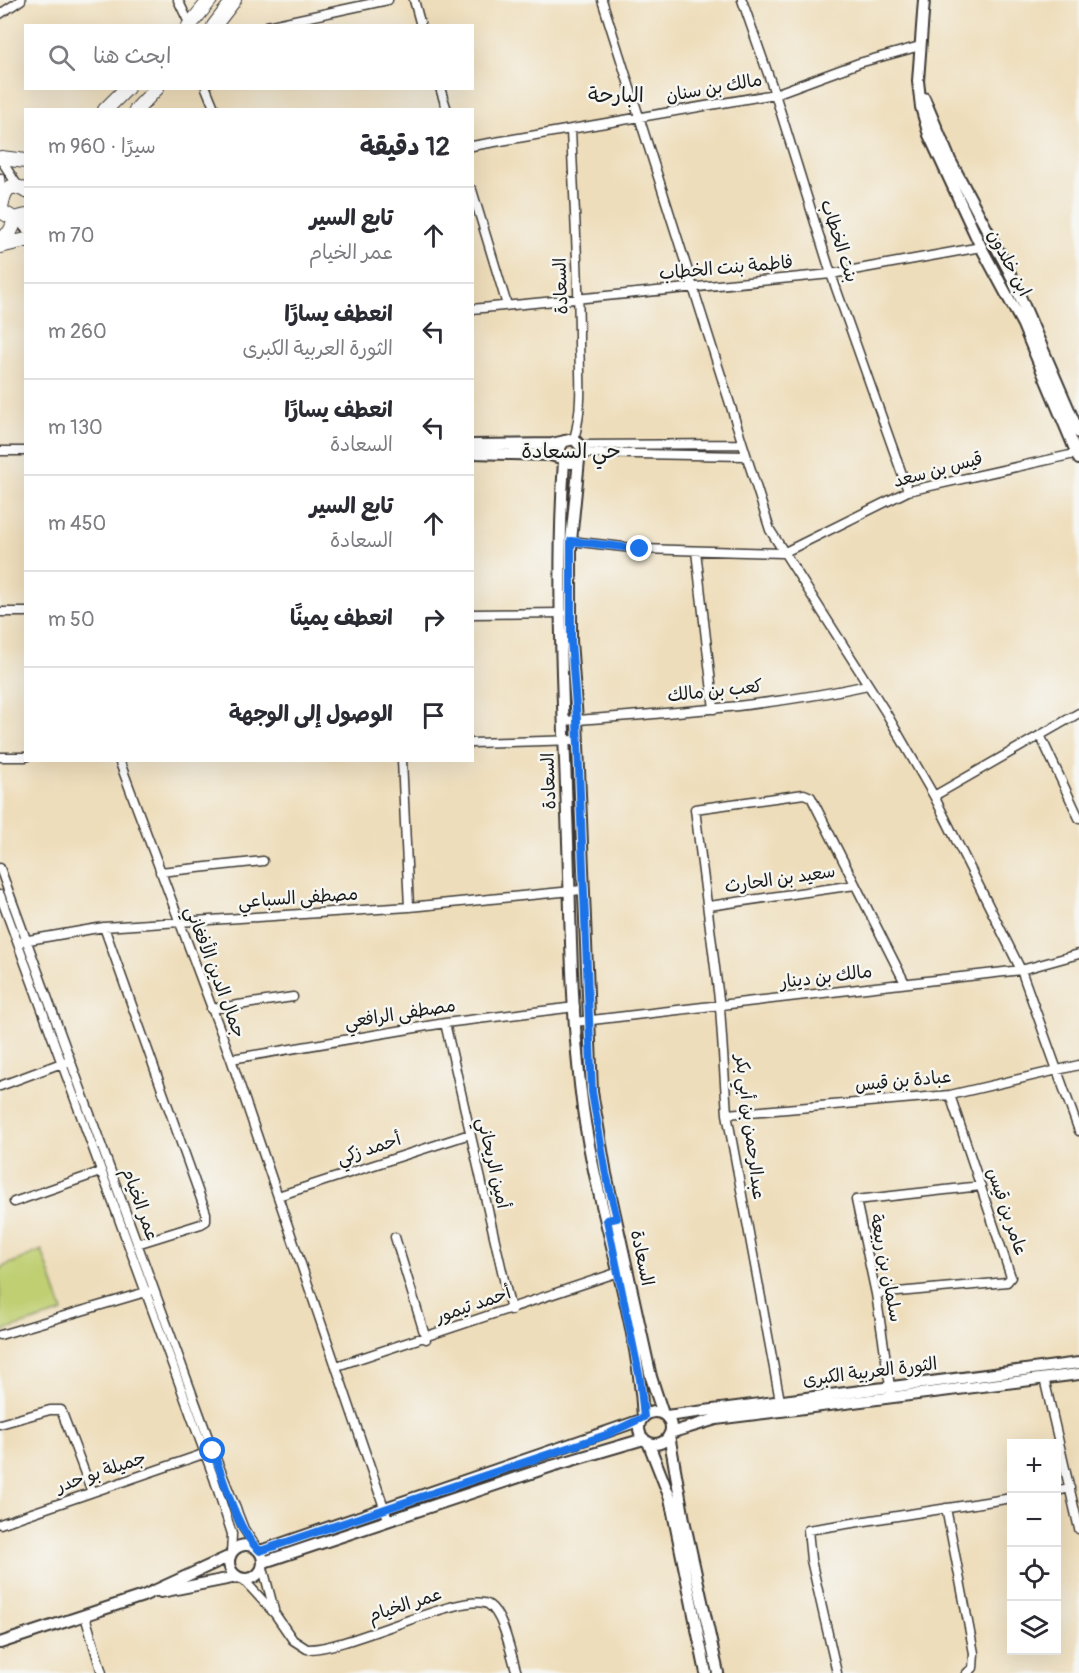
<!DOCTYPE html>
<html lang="ar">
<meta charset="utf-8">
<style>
:root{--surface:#fff;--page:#f7f7f7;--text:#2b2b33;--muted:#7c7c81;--line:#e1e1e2}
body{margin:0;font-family:Pangolin,"Playpen Sans Arabic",sans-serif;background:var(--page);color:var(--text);direction:rtl}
.controls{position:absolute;right:18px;bottom:18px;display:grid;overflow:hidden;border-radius:0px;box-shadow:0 6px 24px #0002}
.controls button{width:54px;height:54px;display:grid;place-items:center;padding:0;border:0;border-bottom:2px solid var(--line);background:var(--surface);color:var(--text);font:30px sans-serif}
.stop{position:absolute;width:18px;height:18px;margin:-14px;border:4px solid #1a73e8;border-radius:50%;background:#fff}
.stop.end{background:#1a73e8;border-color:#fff;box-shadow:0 2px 6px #0008}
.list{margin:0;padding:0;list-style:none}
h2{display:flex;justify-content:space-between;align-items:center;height:78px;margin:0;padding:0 24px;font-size:26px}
h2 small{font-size:20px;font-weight:400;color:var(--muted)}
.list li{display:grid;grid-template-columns:39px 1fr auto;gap:18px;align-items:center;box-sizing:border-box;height:96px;padding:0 24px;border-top:2px solid var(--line)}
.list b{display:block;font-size:22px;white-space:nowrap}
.list p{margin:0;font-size:20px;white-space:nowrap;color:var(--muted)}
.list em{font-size:20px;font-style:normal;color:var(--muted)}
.icon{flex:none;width:33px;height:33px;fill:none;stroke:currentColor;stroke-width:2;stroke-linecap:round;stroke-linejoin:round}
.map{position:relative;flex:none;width:1079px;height:1673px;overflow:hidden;direction:ltr}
.search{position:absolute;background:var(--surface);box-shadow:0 6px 24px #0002;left:24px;top:24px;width:450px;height:66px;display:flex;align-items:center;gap:15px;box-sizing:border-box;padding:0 21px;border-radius:0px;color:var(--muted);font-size:22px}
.panel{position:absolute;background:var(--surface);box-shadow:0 6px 24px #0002;left:24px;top:108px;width:450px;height:654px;border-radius:0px;direction:rtl}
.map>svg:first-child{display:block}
.green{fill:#bfcf72;stroke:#6e7647;stroke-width:1.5}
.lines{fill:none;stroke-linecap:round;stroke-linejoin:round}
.minor-casing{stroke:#3c3934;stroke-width:11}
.tertiary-casing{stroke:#3c3934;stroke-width:14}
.primary-casing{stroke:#3c3934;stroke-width:16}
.minor{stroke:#fff;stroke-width:8}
.tertiary{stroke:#fff;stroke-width:10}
.primary{stroke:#fff;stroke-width:14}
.route{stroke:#1a73e8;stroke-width:8}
.labels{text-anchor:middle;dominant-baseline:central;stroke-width:5;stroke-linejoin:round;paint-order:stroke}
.street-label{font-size:18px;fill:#1c1c1c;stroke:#f6f6f2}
.quarter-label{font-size:21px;fill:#1c1c1c;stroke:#f6f6f2}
</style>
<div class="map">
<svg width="1079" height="1673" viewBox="0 0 1079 1673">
<rect width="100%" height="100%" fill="#f6f6f2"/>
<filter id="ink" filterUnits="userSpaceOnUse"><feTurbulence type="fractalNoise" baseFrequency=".0167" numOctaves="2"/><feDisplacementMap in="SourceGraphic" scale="12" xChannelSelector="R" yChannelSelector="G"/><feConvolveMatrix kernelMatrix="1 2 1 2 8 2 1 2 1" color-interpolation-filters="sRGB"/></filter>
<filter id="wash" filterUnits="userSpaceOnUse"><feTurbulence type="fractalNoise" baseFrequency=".008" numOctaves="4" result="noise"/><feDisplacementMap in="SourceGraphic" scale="24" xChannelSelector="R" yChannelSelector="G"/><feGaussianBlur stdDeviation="1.35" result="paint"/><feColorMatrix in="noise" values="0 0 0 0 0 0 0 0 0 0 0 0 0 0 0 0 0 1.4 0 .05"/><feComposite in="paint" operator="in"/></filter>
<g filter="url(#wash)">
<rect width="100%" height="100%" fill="#eeddba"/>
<path class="green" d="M 42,1250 L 63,1312 L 0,1332 L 0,1268 Z"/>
</g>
<g filter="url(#ink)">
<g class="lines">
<g class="minor-casing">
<path id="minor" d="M 178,0 L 190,25
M 414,0 L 421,26
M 602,0 L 770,530 L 885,711 L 934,796 L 1021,970 L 1079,1131
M 742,0 L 775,94 L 831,274 L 908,491
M 0,14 L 21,0
M 267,26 L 388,0
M 206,88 L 215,110
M 440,88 L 447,110
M 571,130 C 574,201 579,272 579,343 C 580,375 583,408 574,439
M 472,146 L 775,94 L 859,63 L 920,46
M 0,158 L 19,188
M 0,178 L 2,195
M 472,190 L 507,305
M 472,309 L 831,274 L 981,247
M 581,445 L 741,444
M 0,451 L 26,451
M 583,453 L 745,456
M 571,541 L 641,549 L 783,553 L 908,491 L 1079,453
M 696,551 L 714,709
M 0,612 L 26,612
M 472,614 L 562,613
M 564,721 C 666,713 768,707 868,685
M 1040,735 L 1079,818
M 472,743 L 578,740
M 0,757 L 26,757
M 119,760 L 231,1059 L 388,1519
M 402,760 L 409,907
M 934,796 L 1079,713
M 0,868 L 213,1451 L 244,1529 L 256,1547
M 160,872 L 263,861
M 0,895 L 214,1478 L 232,1534 L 231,1555
M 709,906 L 855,885
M 104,927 L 206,1213 L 206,1221 L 201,1224 L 137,1244
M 23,941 L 104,927 L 409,907 L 582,890
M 211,1009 L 293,997
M 575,1022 L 1021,970 L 1079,954
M 445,1023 L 511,1310
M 231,1059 L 445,1023 L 575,1007
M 0,1086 L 67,1061
M 727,1114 L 950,1095 L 1079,1065
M 278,1196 L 470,1134
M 14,1202 L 100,1172
M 395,1237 L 426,1339
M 876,1294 L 1007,1282 L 1011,1277 L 950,1095
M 0,1335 L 149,1291
M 337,1366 L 619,1272
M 1044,1378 L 1079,1529
M 891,1393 L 876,1294 L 856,1200 L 981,1186
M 781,1406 L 727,1114 L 720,1007 L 695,809 L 804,794 L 811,797 L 905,983
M 0,1424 L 50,1410 L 61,1410 L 92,1492
M 1056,1491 L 1070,1488
M 946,1508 L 974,1653 L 973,1668 L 967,1673
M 0,1524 L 209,1452
M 263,1568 L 274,1610
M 243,1579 L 275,1614 L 293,1640 L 307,1649 C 346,1651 466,1589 489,1605 C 504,1615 511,1656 517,1673
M 85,1616 L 102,1673
M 837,1673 L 811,1560 L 808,1530 L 1012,1498"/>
</g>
<g class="tertiary-casing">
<path id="tertiary" d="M 924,0 L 918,81 L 921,107 L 929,135 L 981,247 L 1023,325 L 1079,459
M 924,98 L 950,160 L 1009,271 L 1079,433
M 19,219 L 26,228
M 472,445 L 552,444 L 574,439 L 583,449 L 579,460 L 571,463 L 561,458 L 558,451 L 564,441
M 472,453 L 550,455 L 561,458
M 579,460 L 571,541 L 571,641 L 577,720 L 592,1092 L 606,1174 L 651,1377 L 663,1414
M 564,461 C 556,578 563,697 567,814 C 571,912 570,1012 583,1109 C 597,1212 637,1312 643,1417
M639 1428a16 16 0 1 1 32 0a16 16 0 1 1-32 0Z
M 666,1416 L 1079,1363
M 670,1433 L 716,1419 L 1079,1374
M 669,1435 L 684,1520 L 718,1673
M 648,1442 L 670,1498 L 706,1673
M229 1562a17 17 0 1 1 34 0a17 17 0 1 1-34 0Z
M 260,1551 L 641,1420
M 264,1562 L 552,1466 L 644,1439
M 161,1592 L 237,1577
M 0,1643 L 143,1596 L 230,1556"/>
</g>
<g class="primary-casing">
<path id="primary" d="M 189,26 L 210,0
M 214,26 L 234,0
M 105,110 L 127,88
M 136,110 L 157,88
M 1,158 L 26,161
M 1,211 L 14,219 L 26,216
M 0,212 C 3,198 4,178 26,191
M 0,241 L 10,232 L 16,219
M 0,246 L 26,240"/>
</g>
<use href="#minor" class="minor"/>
<use href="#tertiary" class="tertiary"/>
<use href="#primary" class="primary"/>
</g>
</g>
<g class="lines" filter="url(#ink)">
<path class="route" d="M 213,1451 C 224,1480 237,1532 260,1551 L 606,1435 L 644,1417 L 640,1379 L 607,1220 L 617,1218 L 606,1174 L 592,1092 L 577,720 L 571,641 L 571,541 L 640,549"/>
</g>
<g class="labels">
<g class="street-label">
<text transform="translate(714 88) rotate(-10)">مالك بن سنان</text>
<text transform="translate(839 241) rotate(72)">بنت الخطاب</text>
<text transform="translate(1009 263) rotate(62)">ابن خلدون</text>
<text transform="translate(726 268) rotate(-5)">فاطمة بنت الخطاب</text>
<text transform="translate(561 286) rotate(-92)">السعادة</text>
<text transform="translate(938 470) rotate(-15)">قيس بن سعد</text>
<text transform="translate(715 691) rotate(-6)">كعب بن مالك</text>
<text transform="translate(549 781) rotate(-92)">السعادة</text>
<text transform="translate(780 879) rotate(-8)">سعيد بن الحارث</text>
<text transform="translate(298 898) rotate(-4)">مصطفى السباعي</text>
<text transform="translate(215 972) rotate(69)">جمال الدين الأفغاني</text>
<text transform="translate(826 977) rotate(-7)">مالك بن دينار</text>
<text transform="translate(400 1014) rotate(-9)">مصطفى الرافعي</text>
<text transform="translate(903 1081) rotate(-5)">عبادة بن قيس</text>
<text transform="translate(750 1127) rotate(83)">عبدالرحمن بن أبي بكر</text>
<text transform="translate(369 1149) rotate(-18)">أحمد زكي</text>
<text transform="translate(493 1163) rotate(77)">أمين الريحاني</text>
<text transform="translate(140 1204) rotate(70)">عمر الخيام</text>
<text transform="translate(1007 1212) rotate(71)">عامر بن قيس</text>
<text transform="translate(642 1258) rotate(78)">السعادة</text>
<text transform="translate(886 1268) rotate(79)">سلمان بن ربيعة</text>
<text transform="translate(473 1305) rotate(-19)">أحمد تيمور</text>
<text transform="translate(870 1372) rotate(-7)">الثورة العربية الكبرى</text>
<text transform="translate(101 1472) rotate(-19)">جميلة بو حدر</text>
<text transform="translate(405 1605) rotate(-18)">عمر الخيام</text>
</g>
<g class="quarter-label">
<text x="616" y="95">البارحة</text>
<text x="571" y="451">حي السعادة</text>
</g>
</g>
</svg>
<div class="controls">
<button>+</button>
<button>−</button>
<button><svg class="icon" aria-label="locate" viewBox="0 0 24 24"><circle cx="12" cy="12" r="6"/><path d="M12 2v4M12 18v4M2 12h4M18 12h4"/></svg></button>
<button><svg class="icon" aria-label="layers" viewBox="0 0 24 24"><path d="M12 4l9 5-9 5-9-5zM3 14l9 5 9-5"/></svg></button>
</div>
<div class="stop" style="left:213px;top:1451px"></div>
<div class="stop end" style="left:640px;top:549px"></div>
<div class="search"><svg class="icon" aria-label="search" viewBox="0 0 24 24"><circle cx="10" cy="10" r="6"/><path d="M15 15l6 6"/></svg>ابحث هنا</div>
<section class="panel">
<h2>12 دقيقة<small>سيرًا · 960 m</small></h2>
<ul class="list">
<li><svg class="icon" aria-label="ahead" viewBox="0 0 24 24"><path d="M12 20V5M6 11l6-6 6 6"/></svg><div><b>تابع السير</b><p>عمر الخيام</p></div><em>70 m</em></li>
<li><svg class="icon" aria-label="left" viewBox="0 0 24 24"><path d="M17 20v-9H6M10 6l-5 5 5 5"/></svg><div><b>انعطف يسارًا</b><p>الثورة العربية الكبرى</p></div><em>260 m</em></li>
<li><svg class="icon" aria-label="left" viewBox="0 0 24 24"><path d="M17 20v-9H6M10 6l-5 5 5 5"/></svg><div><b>انعطف يسارًا</b><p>السعادة</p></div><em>130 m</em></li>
<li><svg class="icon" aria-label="ahead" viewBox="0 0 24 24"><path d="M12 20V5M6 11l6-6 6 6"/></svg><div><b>تابع السير</b><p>السعادة</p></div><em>450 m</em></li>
<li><svg class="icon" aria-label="right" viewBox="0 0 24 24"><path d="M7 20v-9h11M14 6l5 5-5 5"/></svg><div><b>انعطف يمينًا</b></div><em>50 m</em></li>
<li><svg class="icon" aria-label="arrive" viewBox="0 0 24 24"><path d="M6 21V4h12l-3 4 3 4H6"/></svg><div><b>الوصول إلى الوجهة</b></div></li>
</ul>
</section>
</div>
